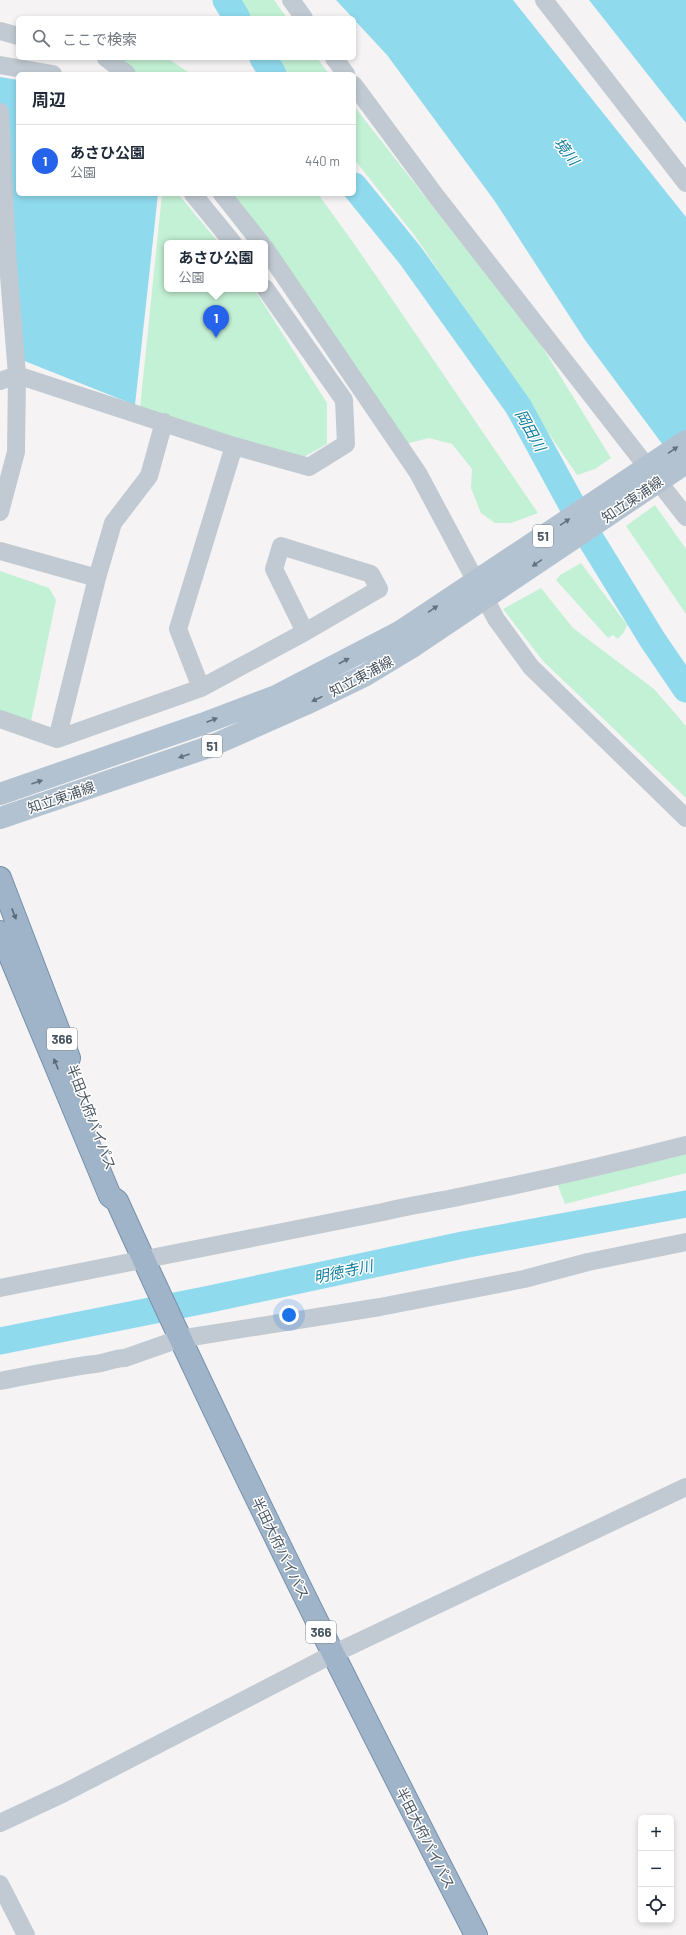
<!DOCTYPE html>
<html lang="ja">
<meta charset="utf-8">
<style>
:root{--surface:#fff;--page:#f6f6f7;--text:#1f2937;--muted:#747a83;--line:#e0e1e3;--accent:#2563eb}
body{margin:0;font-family:Barlow,"Noto Sans JP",sans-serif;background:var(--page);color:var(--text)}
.controls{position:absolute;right:12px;bottom:12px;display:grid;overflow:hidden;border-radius:6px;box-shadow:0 2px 6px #0003}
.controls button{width:36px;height:36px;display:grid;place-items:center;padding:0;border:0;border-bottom:1px solid var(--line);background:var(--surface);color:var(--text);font:20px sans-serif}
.you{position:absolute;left:289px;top:1315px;width:14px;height:14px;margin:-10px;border:3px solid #fff;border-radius:50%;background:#1a73e8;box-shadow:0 0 0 6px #1a73e833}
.badge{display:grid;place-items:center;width:26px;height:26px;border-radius:50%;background:var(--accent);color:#fff;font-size:13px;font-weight:700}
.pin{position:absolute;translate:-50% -33px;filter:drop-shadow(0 1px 2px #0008)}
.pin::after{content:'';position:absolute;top:21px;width:14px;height:12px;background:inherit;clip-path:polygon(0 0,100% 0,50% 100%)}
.popup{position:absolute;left:164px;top:240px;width:104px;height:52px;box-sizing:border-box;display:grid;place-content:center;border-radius:6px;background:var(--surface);filter:drop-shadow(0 1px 3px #0005);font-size:13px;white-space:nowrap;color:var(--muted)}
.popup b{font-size:15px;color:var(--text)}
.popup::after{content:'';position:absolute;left:50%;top:100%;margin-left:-8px;border:8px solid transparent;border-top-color:var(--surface)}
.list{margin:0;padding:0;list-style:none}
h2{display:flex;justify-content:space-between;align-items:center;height:52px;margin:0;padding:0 16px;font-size:17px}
h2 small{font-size:13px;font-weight:400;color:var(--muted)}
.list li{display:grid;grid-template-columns:26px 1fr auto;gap:12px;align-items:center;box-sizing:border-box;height:72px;padding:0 16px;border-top:1px solid var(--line)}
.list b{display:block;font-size:15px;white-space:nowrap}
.list p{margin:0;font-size:13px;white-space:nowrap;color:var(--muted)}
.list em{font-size:13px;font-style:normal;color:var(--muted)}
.icon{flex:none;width:22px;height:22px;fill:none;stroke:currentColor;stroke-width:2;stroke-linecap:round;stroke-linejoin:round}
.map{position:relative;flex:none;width:686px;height:1935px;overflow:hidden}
.search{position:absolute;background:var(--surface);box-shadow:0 2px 6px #0003;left:16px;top:16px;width:340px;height:44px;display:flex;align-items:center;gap:10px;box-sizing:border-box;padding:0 14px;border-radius:6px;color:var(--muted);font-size:15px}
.panel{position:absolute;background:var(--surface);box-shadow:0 2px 6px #0003;left:16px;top:72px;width:340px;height:124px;border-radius:6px}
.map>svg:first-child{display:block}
.green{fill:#c3f1d5}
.water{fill:#90daee}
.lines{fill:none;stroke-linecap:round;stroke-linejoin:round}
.river{stroke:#90daee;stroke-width:27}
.trunk-casing{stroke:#7690ad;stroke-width:24}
.minor{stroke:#c1cad2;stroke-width:18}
.primary{stroke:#b3c2d1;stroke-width:22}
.trunk{stroke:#9fb4c9;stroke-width:22}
.primary-bridge{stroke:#b3c2d1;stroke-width:22}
.oneway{fill:#64717d}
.oneway2{fill:#5b6976}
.labels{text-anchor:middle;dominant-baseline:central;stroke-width:3;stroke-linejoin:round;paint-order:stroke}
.shield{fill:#fff;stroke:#808990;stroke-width:1}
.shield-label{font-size:13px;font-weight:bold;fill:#4a5661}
.street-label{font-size:14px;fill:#4a5661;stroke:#fff}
.water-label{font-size:15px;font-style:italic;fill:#0c7c9b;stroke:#fff}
</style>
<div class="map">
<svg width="686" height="1935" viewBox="0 0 686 1935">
<rect width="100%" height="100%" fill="#f5f3f3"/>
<path class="green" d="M 240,0 L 274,0 L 287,18 L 251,18 Z
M 106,58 L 167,58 L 191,74 L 118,74 Z
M 275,58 L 317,58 L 329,74 L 287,74 Z
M 354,106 L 541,345 L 611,458 L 595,469 L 577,475 L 415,236 L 354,159 Z
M 162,194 L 178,194 L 219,243 L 167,243 L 167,289 L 254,289 L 327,403 L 327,444 L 291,464 L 140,408 Z
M 211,194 L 318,194 L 355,245 L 538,513 L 511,523 L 495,523 L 481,513 L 471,488 L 472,469 L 452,444 L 429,438 L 405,444 L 265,243 L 249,243 Z
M 655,505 L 686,549 L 686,614 L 626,526 Z
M 581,563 L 627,625 L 624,632 L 618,639 L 613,635 L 608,638 L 556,580 L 560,575 Z
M 0,571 L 49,588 L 56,600 L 30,726 L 0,717 Z
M 541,588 L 573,628 L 654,689 L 686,726 L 686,798 L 543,661 L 503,609 Z
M 686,1147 L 686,1173 L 565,1204 L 557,1183 Z"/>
<path class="water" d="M 336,0 L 513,0 L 686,217 L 686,476 L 585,340 L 494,200 L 387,55 Z
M 589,0 L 686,0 L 686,123 Z
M 0,77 L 18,80 L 18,194 L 158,194 L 135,405 L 22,360 L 0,137 Z"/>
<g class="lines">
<path class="river" d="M 226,0 L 237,18
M 263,58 L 273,74
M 354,186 L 410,255 L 518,406 L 590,538 L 652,639 L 686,689
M 0,1341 L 210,1299 L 463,1245 L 686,1204"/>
<g class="trunk-casing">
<path id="trunk" d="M 0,878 L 69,1058
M 0,932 L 110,1196 L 117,1201 C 229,1449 351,1693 476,1935"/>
</g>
<path class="minor" d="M 291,0 L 304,18
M 544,0 L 686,183
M 0,31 L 18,36
M 106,58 L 127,74
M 334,58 L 346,74
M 0,65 L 53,74
M 354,85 L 436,196 L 686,517
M 0,112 L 7,251 L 17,375 L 16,452 L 0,512
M 193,194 L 233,243
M 222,194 L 261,243
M 265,248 L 418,473 L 496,619 L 531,667 L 686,818
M 0,381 L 17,375 L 234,446 L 309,467 L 346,444 L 344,400 L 265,288
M 0,551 L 97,578
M 201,688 L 178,629 L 234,446
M 0,719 L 57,739 L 201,688 L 305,632 L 379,589 L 371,574 L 281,546 L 274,569 L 305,632
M 57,739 L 97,578 L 113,523 L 149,476 L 164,422
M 0,1288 L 383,1212 C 410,1205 436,1202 463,1196 C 538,1181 612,1164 686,1145
M 0,1381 C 32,1375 63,1368 95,1364 C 105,1363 115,1358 125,1358 L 179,1339 L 380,1307 L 524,1279 L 588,1262 L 686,1242
M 0,1823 L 64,1793 L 333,1654 L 686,1487
M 0,1884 L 26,1935"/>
<path class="primary" d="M 0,794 L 202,724 L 276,696 L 401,631
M 0,818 L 209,747 L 306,704 L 364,676 L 412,647"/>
<use href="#trunk" class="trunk"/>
<path class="primary-bridge" d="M 401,631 L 686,441
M 412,647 L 686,463"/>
</g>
<defs><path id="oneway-solid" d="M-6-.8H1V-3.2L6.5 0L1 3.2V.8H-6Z"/></defs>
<g class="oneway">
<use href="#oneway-solid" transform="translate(673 450) rotate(-34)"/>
<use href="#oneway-solid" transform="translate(565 522) rotate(-34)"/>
<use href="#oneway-solid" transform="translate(537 563) rotate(146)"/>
<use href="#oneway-solid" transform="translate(433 609) rotate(-34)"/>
<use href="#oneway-solid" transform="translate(344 661) rotate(-28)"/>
<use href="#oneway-solid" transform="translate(317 699) rotate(154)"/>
<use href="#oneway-solid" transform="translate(212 720) rotate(-21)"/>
<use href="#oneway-solid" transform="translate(184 756) rotate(161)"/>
<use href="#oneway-solid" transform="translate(37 782) rotate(-19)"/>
</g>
<g class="oneway2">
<use href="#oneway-solid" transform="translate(14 914) rotate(69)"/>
<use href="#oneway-solid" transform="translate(56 1064) rotate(-112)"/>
</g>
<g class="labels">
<g class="shield">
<rect x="533" y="525" width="20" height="22" rx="3"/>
<rect x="202" y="735" width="20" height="22" rx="3"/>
<rect x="47" y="1028" width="30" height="22" rx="3"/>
<rect x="306" y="1621" width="30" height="22" rx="3"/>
</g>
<g class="shield-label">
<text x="543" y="536">51</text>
<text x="212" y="746">51</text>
<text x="62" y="1039">366</text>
<text x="321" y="1632">366</text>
</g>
<g class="street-label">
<text transform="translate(632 499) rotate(-34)">知立東浦線</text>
<text transform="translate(361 676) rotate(-28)">知立東浦線</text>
<text transform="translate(61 797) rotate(-19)">知立東浦線</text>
<text transform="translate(92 1117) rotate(69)">半田大府パイパス</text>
<text transform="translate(281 1548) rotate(64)">半田大府パイパス</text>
<text transform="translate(426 1838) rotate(63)">半田大府パイパス</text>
</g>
<g class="water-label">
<text transform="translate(567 151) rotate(52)">境川</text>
<text transform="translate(531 430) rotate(61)">岡田川</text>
<text transform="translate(343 1271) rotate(-12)">明徳寺川</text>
</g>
</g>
</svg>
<div class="controls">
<button>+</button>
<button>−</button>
<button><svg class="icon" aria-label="locate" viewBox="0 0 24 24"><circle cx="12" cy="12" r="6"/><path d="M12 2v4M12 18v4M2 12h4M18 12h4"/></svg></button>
</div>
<div class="you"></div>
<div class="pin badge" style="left:216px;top:338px">1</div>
<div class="popup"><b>あさひ公園</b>公園</div>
<div class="search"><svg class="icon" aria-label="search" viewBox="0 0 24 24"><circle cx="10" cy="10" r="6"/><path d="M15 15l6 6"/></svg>ここで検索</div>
<section class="panel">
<h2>周辺<small></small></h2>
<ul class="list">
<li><span class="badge">1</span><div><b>あさひ公園</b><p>公園</p></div><em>440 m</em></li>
</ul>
</section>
</div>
